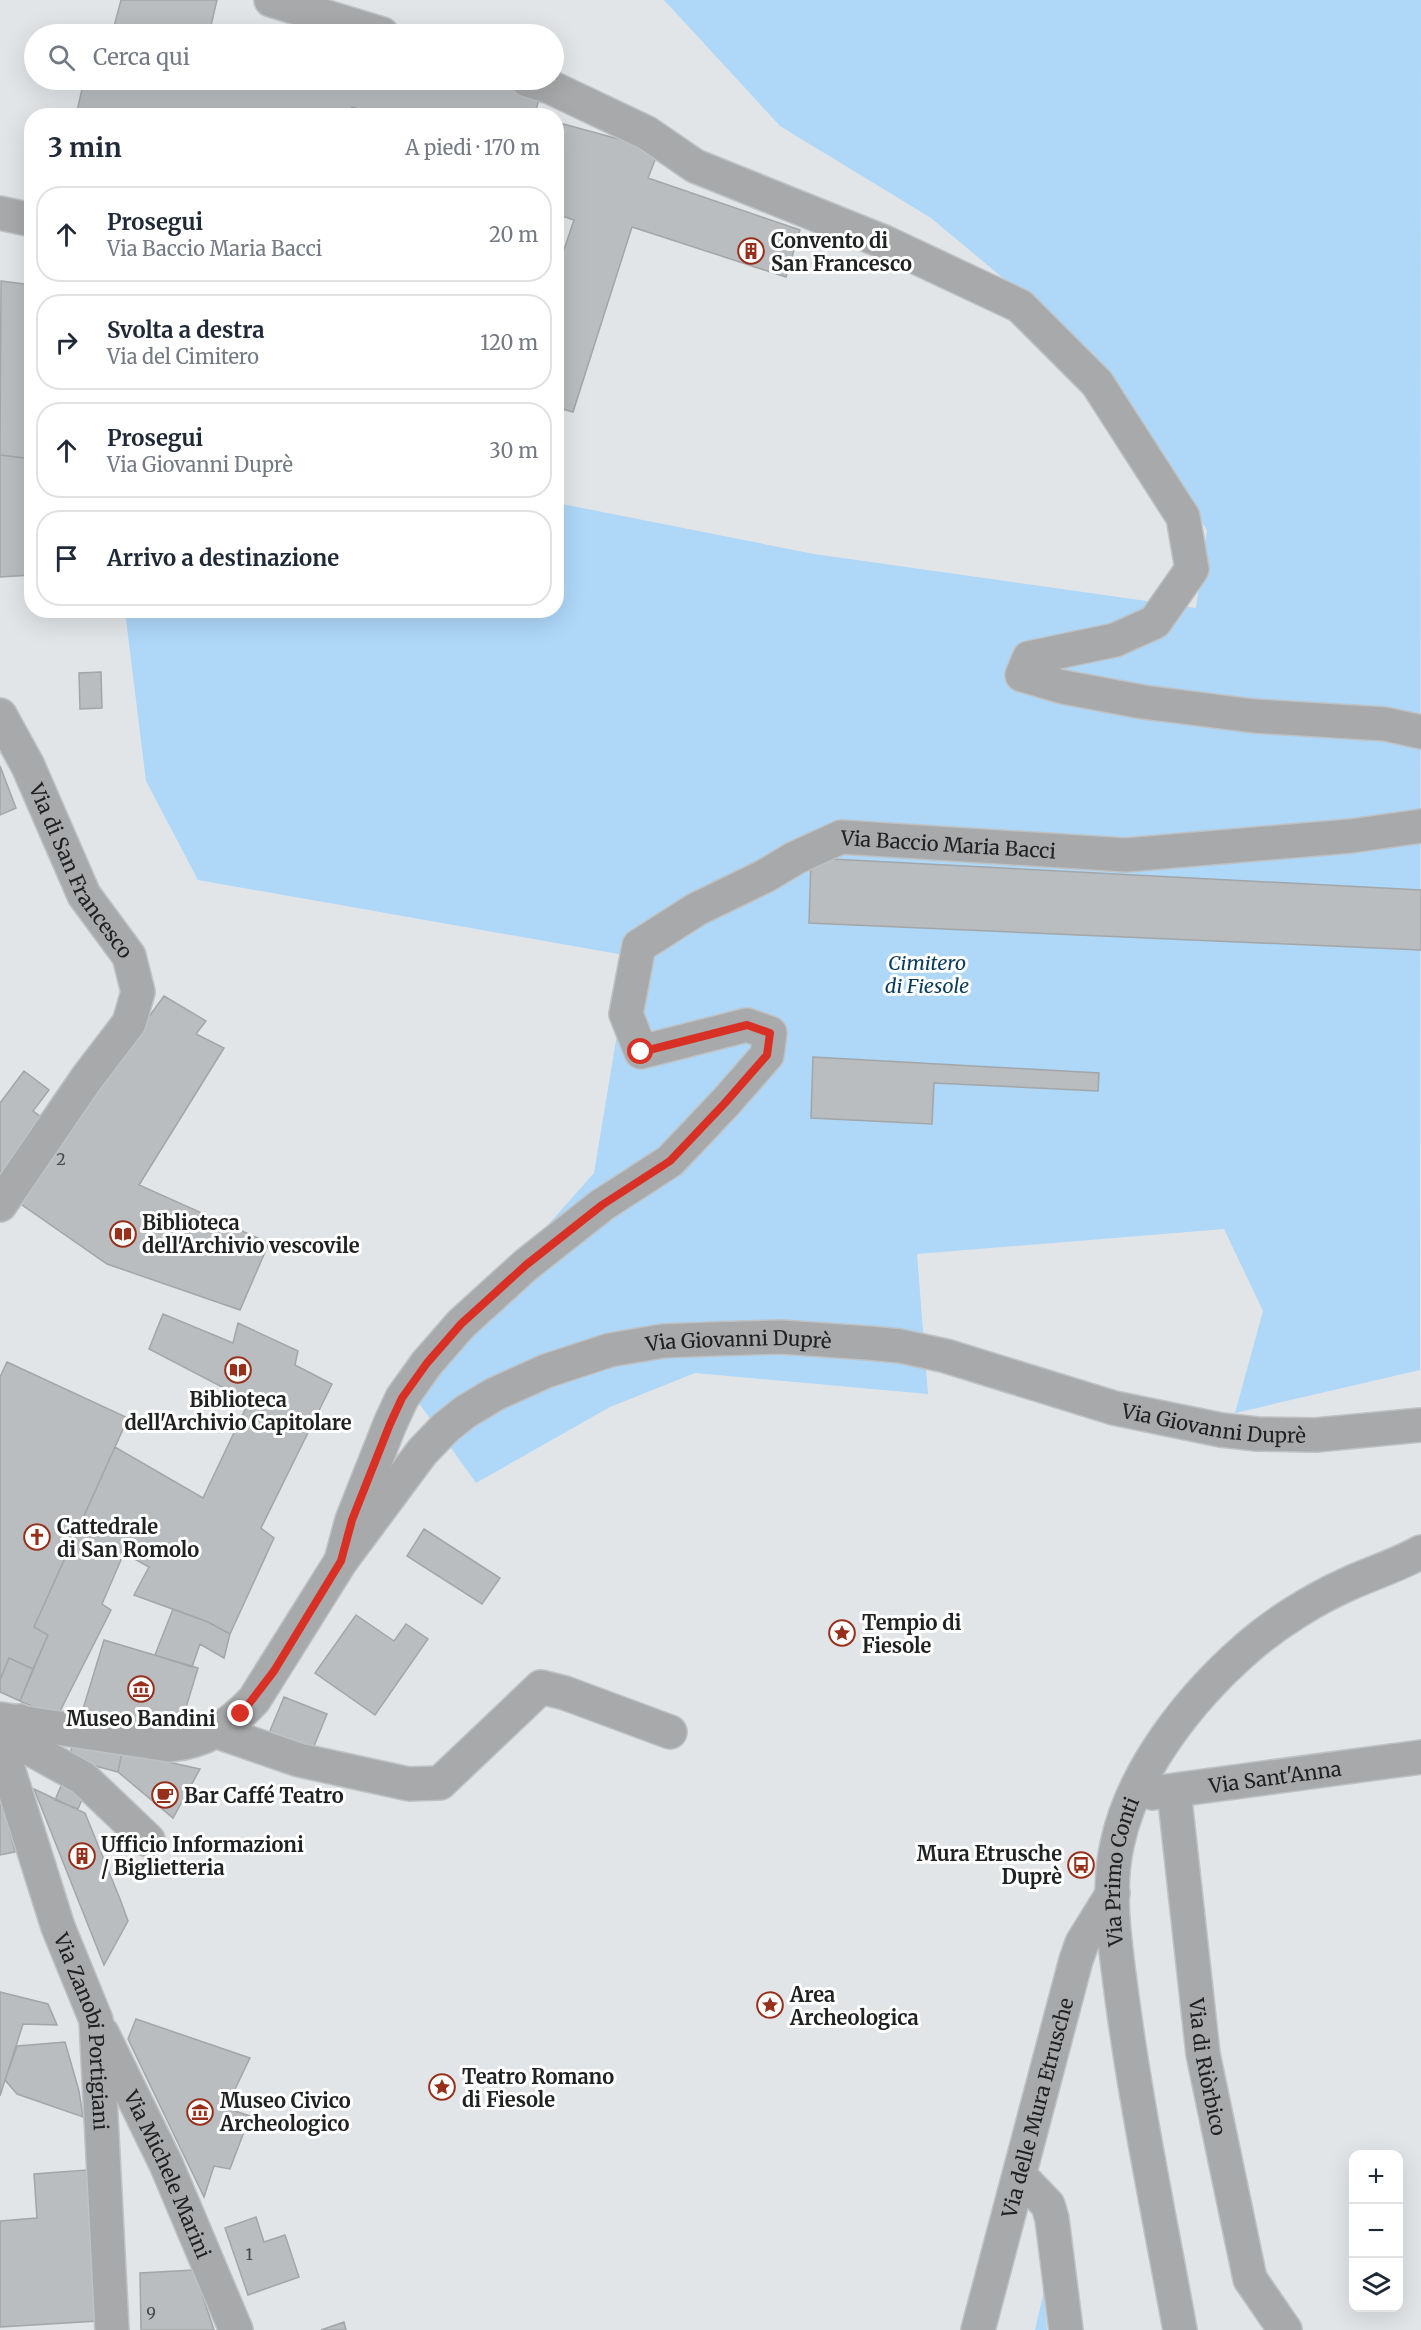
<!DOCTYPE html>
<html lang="it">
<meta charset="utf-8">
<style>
:root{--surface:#fff;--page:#f2f2f3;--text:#1f2937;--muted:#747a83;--line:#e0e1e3}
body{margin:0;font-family:Merriweather,serif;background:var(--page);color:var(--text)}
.controls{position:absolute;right:18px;bottom:18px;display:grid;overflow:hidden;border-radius:12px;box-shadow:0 6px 24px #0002}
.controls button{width:54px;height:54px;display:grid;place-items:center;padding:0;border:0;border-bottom:2px solid var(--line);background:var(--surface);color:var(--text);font:30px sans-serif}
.stop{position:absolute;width:18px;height:18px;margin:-14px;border:4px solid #d93025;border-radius:50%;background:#fff}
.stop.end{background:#d93025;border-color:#fff;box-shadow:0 2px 6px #0008}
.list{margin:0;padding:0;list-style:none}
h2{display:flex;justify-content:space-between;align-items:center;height:78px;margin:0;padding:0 24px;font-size:26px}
h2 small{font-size:20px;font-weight:400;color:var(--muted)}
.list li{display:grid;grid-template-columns:39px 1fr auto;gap:18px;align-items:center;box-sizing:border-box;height:96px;margin:0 12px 12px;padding:0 12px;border:2px solid var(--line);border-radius:24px}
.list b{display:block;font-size:22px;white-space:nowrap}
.list p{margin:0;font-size:20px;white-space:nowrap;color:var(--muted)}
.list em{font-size:20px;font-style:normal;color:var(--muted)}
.icon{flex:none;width:33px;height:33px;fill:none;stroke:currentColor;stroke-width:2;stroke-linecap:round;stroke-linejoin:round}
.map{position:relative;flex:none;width:1421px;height:2330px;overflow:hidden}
.search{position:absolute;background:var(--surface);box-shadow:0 6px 24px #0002;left:24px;top:24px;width:540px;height:66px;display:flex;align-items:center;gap:15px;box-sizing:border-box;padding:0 21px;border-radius:33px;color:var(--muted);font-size:22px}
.panel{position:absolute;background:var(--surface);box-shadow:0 6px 24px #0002;left:24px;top:108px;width:540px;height:510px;border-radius:24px}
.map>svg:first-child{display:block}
.green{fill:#aed7f8}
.building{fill:#b9bdbf;stroke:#a3a6a8;stroke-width:1.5}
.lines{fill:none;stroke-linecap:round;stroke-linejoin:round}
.minor-casing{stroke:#bfc2c4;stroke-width:36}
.minor{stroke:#a7a9aa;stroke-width:33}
.route{stroke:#d93025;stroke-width:8}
.labels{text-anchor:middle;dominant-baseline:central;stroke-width:6;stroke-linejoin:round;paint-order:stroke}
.number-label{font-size:16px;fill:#464849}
.poi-label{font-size:20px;font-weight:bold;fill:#202122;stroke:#fff;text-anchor:start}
.street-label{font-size:20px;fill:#202122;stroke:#fff}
.park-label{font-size:20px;font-style:italic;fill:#093c5d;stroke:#fff}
</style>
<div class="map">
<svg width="1421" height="2330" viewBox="0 0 1421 2330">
<rect width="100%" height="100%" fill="#e2e5e8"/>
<path class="green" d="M 664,0 L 1421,0 L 1420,1370 L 1235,1413 L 1263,1311 L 1224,1229 L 917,1254 L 928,1394 L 695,1373 L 610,1407 L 476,1483 L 406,1385 L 594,1173 L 630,956 L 198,880 L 146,781 L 125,611 L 556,610 L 557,503 L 814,554 L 1196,608 L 1207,530 L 1094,354 L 931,218 L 780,126 Z
M 1044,2291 L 1047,2330 L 1035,2330 Z"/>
<path class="building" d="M 121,0 L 217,0 L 209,34 L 112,34 Z
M 84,80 L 479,80 L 540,96 L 534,116 L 381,116 L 352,107 L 350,116 L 198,116 L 175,110 L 173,116 L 76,116 Z
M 352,107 L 381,116 L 350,116 Z
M 556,122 L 659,150 L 648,178 L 800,230 L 786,277 L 632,227 L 573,412 L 556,407 L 556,273 L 574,220 L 556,214 Z
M 1,281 L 32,285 L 32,459 L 0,455 Z
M 0,455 L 32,459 L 32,575 L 0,577 Z
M 101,672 L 102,708 L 80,709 L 79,673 Z
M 0,766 L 16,808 L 0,815 Z
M 811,858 L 1421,890 L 1421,950 L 809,923 Z
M 164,996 L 206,1021 L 196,1034 L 224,1048 L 139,1185 L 269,1243 L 240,1310 L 107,1264 L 15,1200 Z
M 813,1057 L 1099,1073 L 1098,1091 L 934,1083 L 932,1124 L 811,1118 Z
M 24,1071 L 49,1090 L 33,1111 L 44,1119 L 0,1178 L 0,1103 Z
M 163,1314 L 233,1343 L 238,1323 L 298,1351 L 295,1365 L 332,1384 L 261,1528 L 274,1538 L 230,1634 L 208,1622 L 134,1595 L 149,1567 L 124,1553 L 102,1604 L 111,1610 L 57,1717 L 20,1701 L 48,1635 L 34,1627 L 115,1447 L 203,1498 L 249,1401 L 149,1349 Z
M 7,1362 L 128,1418 L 34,1627 L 48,1635 L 33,1669 L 9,1658 L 0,1680 L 0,1377 Z
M 424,1529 L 500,1578 L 482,1604 L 407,1556 Z
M 173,1609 L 208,1622 L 230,1634 L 224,1658 L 200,1644 L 192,1667 L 155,1655 Z
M 356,1615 L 394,1641 L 406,1624 L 428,1639 L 375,1715 L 315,1673 Z
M 104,1640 L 198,1668 L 177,1737 L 83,1709 Z
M 9,1658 L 33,1669 L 20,1701 L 0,1692 L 0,1680 Z
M 284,1697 L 327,1714 L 310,1756 L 267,1738 Z
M 73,1742 L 122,1752 L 118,1772 L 69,1759 Z
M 122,1752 L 200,1769 L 173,1818 L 118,1772 Z
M 70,1765 L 92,1775 L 78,1809 L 55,1800 Z
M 34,1789 L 85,1813 L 120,1899 L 128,1921 L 104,1965 Z
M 0,1793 L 15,1852 L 0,1855 Z
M 0,1992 L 48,2004 L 57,2025 L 23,2024 L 0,2096 Z
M 136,2019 L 250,2058 L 226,2108 L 250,2116 L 230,2169 L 214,2166 L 204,2197 L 128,2039 Z
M 65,2042 L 79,2091 L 83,2117 L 17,2094 L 5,2080 L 17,2046 Z
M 87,2170 L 98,2321 L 0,2327 L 0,2221 L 37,2218 L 34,2174 Z
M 256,2217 L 264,2242 L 285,2235 L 299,2277 L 248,2295 L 225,2228 Z
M 194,2270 L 214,2330 L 141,2330 L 140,2273 Z
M 344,2322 L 346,2330 L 321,2330 Z"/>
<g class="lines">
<g class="minor-casing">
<g id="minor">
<path d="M 271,0 L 382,34"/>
<path d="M 527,80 L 550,87 L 647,133 L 695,166 L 884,242 L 1020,306 L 1097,383 L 1183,517 L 1192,569 L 1155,622 L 1115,640 L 1029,658 L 1022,675 L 1063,687 L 1143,702 L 1254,716 L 1385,724 L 1421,732"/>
<path d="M 0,213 L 32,220"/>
<path id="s1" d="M 0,715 L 28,766 L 84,895 L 129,956 L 138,992 L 129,1023 L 87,1078 L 0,1205"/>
<path id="s2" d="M 341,1561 L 352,1520 L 390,1424 L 402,1398 L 427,1363 L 461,1324 L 526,1265 L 602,1205 L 670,1161 L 725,1103 L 767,1055 L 770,1033 L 747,1025 L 641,1052 L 626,1014 L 639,946 L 697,909 L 765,876 L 795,858 L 841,837 L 1126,855 L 1351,836 L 1421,826"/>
<path id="s3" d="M 0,1719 L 169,1745 C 204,1742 230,1726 254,1700 L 341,1561 L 422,1452 L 445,1428 L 465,1412 L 495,1394 L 546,1371 L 610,1350 L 663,1341 L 713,1339 L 781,1337 L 868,1343 L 900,1346 L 946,1356 L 1114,1408 L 1221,1430 L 1257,1434 L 1316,1435 L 1421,1425"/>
<path d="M 20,1721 L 19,1737 L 27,1747 L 83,1778 L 148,1840"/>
<path d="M 218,1732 L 299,1760 L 409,1784 L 440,1783 L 541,1687 L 565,1693 L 670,1732"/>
<path id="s4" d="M 0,1743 L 58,1927 L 96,2020 L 112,2330"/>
<path id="s5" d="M 1174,1791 L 1203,2054 L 1250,2279 L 1285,2330"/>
<path id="s6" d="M 1153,1793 L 1421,1757"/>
<path id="s7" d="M 102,2033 L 166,2164 L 236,2330"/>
<path d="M 1020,2176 L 1048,2205 L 1052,2219 L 1066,2330"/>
<path id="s8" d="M 978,2330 L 1076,1960 L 1082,1943 L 1113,1893"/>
<path id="s9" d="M 1180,2330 C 1160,2220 1137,2110 1122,1998 C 1116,1949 1106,1895 1117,1845 C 1132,1771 1190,1698 1246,1649 C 1274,1624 1314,1599 1348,1584 C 1372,1573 1398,1565 1421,1552"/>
</g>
</g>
<use href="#minor" class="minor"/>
</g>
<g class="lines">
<path class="route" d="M 241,1714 L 274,1671 L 341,1561 L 352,1520 L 390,1424 L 402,1398 L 427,1363 L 461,1324 L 526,1265 L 602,1205 L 670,1161 L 725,1103 L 767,1055 L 770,1033 L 747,1025 L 641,1052"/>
</g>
<defs>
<g id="building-ring" transform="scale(1.35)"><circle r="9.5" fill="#fff" stroke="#982f1b" stroke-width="1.5"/><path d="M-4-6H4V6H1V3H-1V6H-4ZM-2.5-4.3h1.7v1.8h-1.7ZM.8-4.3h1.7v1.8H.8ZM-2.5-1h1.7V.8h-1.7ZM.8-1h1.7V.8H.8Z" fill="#982f1b"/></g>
<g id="library-ring" transform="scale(1.35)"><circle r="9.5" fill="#fff" stroke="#982f1b" stroke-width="1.5"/><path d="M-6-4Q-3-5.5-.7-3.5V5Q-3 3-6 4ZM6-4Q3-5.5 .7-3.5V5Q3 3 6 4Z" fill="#982f1b"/></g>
<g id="church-ring" transform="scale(1.35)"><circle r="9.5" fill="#fff" stroke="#982f1b" stroke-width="1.5"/><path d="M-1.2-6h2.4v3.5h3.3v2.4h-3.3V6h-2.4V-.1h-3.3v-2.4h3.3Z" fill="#982f1b"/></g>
<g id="sight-ring" transform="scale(1.35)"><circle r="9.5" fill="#fff" stroke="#982f1b" stroke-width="1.5"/><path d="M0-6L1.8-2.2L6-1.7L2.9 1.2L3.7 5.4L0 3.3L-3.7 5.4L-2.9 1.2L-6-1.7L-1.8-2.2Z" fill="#982f1b"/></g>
<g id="museum-ring" transform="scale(1.35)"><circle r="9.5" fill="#fff" stroke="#982f1b" stroke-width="1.5"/><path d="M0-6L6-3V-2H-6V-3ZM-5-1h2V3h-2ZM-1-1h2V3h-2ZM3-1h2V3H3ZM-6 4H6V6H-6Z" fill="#982f1b"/></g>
<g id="cafe-ring" transform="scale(1.35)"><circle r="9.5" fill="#fff" stroke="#982f1b" stroke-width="1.5"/><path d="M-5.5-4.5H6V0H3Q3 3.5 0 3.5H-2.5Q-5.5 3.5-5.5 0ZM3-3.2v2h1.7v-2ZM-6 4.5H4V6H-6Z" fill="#982f1b"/></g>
<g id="bus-ring" transform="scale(1.35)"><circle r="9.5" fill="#fff" stroke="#982f1b" stroke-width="1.5"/><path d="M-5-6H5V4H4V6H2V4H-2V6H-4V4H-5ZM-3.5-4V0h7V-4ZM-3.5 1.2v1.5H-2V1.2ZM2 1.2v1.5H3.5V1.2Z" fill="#982f1b"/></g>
</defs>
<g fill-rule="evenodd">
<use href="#building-ring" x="751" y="251"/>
<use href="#library-ring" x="123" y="1234"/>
<use href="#library-ring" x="238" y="1370"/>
<use href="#church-ring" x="37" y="1537"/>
<use href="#sight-ring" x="842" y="1633"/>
<use href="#museum-ring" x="141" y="1689"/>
<use href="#cafe-ring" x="165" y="1795"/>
<use href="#building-ring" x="82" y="1856"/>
<use href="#bus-ring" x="1081" y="1865"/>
<use href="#sight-ring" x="770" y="2005"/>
<use href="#sight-ring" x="442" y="2087"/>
<use href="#museum-ring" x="200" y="2112"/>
</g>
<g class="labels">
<g class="number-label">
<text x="61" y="1159">2</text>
<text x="249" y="2254">1</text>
<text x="151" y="2313">9</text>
</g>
<g class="poi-label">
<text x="771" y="240">Convento di<tspan x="771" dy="23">San Francesco</tspan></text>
<text x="142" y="1222">Biblioteca<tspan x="142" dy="23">dell'Archivio vescovile</tspan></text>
<text x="238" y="1399" text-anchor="middle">Biblioteca<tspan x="238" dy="23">dell'Archivio Capitolare</tspan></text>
<text x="57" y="1526">Cattedrale<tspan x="57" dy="23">di San Romolo</tspan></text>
<text x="862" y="1622">Tempio di<tspan x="862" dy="23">Fiesole</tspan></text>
<text x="141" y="1718" text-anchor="middle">Museo Bandini</text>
<text x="184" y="1795">Bar Caffé Teatro</text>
<text x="101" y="1844">Ufficio Informazioni<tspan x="101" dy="23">/ Biglietteria</tspan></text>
<text x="1062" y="1853" text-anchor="end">Mura Etrusche<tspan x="1062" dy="23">Duprè</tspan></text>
<text x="790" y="1994">Area<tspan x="790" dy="23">Archeologica</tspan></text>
<text x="462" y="2076">Teatro Romano<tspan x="462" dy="23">di Fiesole</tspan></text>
<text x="220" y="2100">Museo Civico<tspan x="220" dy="23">Archeologico</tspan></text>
</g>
<g class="street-label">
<text stroke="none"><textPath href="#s2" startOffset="1282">Via Baccio Maria Bacci</textPath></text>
<text stroke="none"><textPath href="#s1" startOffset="176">Via di San Francesco</textPath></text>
<text stroke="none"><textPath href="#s3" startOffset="916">Via Giovanni Duprè</textPath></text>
<text stroke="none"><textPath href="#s3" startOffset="1402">Via Giovanni Duprè</textPath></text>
<text stroke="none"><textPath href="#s6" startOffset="123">Via Sant'Anna</textPath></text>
<text stroke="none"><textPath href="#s9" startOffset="465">Via Primo Conti</textPath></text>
<text stroke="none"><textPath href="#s4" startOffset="302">Via Zanobi Portigiani</textPath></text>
<text stroke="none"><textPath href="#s5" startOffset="278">Via di Riòrbico</textPath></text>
<text stroke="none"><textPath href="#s8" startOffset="230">Via delle Mura Etrusche</textPath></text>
<text stroke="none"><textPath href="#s7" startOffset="156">Via Michele Marini</textPath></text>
</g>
<g class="park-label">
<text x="927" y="962">Cimitero<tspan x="927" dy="23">di Fiesole</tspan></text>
</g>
</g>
</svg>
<div class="controls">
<button>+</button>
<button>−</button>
<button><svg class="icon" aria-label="layers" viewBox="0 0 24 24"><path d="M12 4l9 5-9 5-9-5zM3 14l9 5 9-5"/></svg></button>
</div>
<div class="stop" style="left:641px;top:1052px"></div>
<div class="stop end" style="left:241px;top:1714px"></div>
<div class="search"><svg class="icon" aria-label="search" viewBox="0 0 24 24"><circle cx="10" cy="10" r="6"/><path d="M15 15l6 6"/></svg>Cerca qui</div>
<section class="panel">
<h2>3 min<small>A piedi · 170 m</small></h2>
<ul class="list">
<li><svg class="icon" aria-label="ahead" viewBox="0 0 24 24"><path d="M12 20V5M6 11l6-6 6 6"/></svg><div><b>Prosegui</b><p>Via Baccio Maria Bacci</p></div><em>20 m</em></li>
<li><svg class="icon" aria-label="right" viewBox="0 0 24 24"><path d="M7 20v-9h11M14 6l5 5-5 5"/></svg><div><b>Svolta a destra</b><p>Via del Cimitero</p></div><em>120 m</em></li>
<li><svg class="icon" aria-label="ahead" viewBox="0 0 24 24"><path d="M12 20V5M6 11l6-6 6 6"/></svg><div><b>Prosegui</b><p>Via Giovanni Duprè</p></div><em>30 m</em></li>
<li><svg class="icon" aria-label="arrive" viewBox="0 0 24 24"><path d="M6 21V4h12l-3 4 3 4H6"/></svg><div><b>Arrivo a destinazione</b></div></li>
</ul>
</section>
</div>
